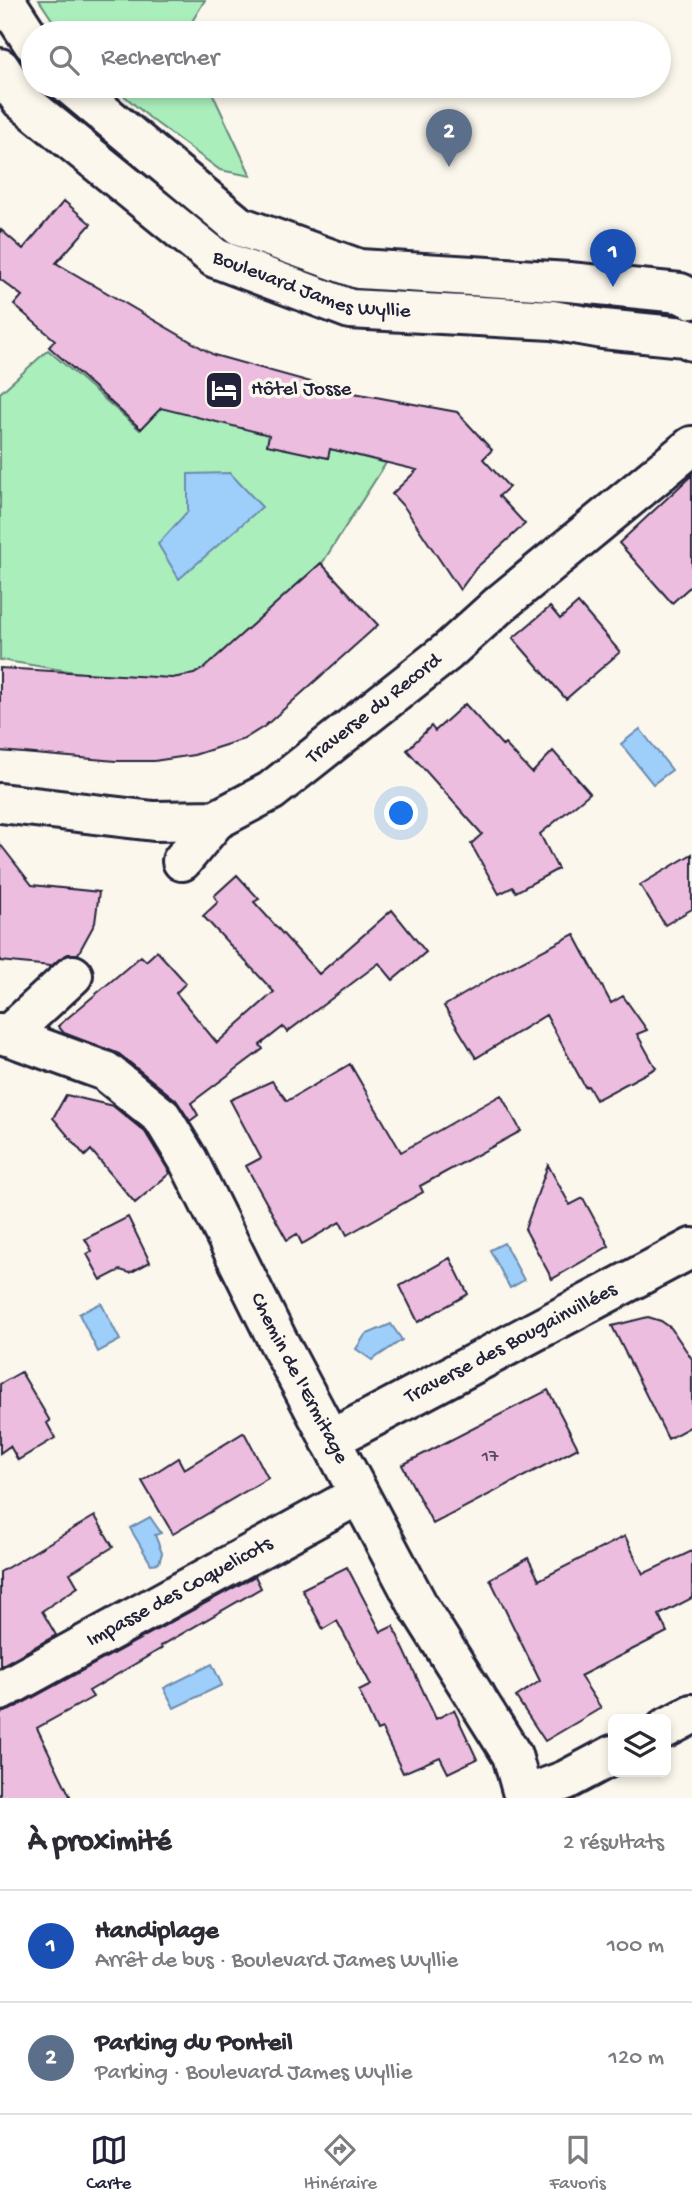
<!DOCTYPE html>
<html lang="fr">
<meta charset="utf-8">
<style>
:root{--surface:#fff;--page:#f7f7f7;--text:#2b2b33;--muted:#7c7c81;--line:#e1e1e2;--accent:#22223b}
body{margin:0;font-family:"Gochi Hand",sans-serif;background:var(--page);color:var(--text)}
.controls{position:absolute;right:21px;bottom:21px;display:grid;overflow:hidden;border-radius:10px;box-shadow:0 4px 10px #0003}
.controls button{width:63px;height:63px;display:grid;place-items:center;padding:0;border:0;border-bottom:2px solid var(--line);background:var(--surface);color:var(--text);font:35px sans-serif}
.you{position:absolute;left:402px;top:814px;width:24px;height:24px;margin:-18px;border:5px solid #fff;border-radius:50%;background:#1a73e8;box-shadow:0 0 0 10px #1a73e833}
.badge{display:grid;place-items:center;width:46px;height:46px;border-radius:50%;background:var(--accent);color:#fff;font-size:23px;font-weight:700}
.pin{position:absolute;translate:-50% -58px;filter:drop-shadow(0 2px 4px #0008)}
.pin::after{content:'';position:absolute;top:37px;width:24px;height:21px;background:inherit;clip-path:polygon(0 0,100% 0,50% 100%)}
.list{margin:0;padding:0;list-style:none}
h2{display:flex;justify-content:space-between;align-items:center;height:91px;margin:0;padding:0 28px;font-size:30px}
h2 small{font-size:23px;font-weight:400;color:var(--muted)}
.list li{display:grid;grid-template-columns:46px 1fr auto;gap:21px;align-items:center;box-sizing:border-box;height:112px;padding:0 28px;border-top:2px solid var(--line)}
.list b{display:block;font-size:26px;white-space:nowrap}
.list p{margin:0;font-size:23px;white-space:nowrap;color:var(--muted)}
.list em{font-size:23px;font-style:normal;color:var(--muted)}
.icon{flex:none;width:38px;height:38px;fill:none;stroke:currentColor;stroke-width:2;stroke-linecap:round;stroke-linejoin:round}
.map{position:relative;flex:none;width:692px;height:1798px;overflow:hidden}
.search{position:absolute;background:var(--surface);box-shadow:0 4px 10px #0003;left:21px;right:21px;top:21px;height:77px;display:flex;align-items:center;gap:18px;box-sizing:border-box;padding:0 24px;border-radius:38px;color:var(--muted);font-size:26px}
.sheet{height:315px;background:var(--surface)}
nav{display:flex;justify-content:space-around;align-items:center;box-sizing:border-box;height:98px;border-top:2px solid var(--line);background:var(--surface);font-size:19px;color:var(--muted)}
nav a{display:grid;justify-items:center;gap:4px}
nav .on{color:var(--accent)}
.map>svg:first-child{display:block}
.green{fill:#aaefbb;stroke:#66887b;stroke-width:2}
.water{fill:#9dcffa;stroke:#6c8aae;stroke-width:2}
.building{fill:#edbddf;stroke:#22223b;stroke-width:2}
.lines{fill:none;stroke-linecap:round;stroke-linejoin:round}
.street-casing{stroke:#22223b;stroke-width:44}
.secondary-casing{stroke:#22223b;stroke-width:44}
.street{stroke:#fbf7ec;stroke-width:38}
.secondary{stroke:#fbf7ec;stroke-width:38}
.labels{text-anchor:middle;dominant-baseline:central;stroke-width:7;stroke-linejoin:round;paint-order:stroke}
.number-label{font-size:18px;fill:#554964}
.street-label{font-size:21px;fill:#22223b;stroke:#fbf7ec}
.poi-label{font-size:21px;fill:#22223b;stroke:#fbf7ec;text-anchor:start}
</style>
<div class="map">
<svg width="692" height="1798" viewBox="0 0 692 1798">
<rect width="100%" height="100%" fill="#fbf7ec"/>
<filter id="ink" filterUnits="userSpaceOnUse"><feTurbulence type="fractalNoise" baseFrequency=".0143" numOctaves="2"/><feDisplacementMap in="SourceGraphic" scale="14" xChannelSelector="R" yChannelSelector="G"/><feConvolveMatrix kernelMatrix="1 2 1 2 8 2 1 2 1" color-interpolation-filters="sRGB"/></filter>
<g filter="url(#ink)">
<path class="green" d="M 39,0 L 205,0 L 185,33 L 61,33 Z
M 113,86 L 209,86 L 251,176 L 220,170 L 151,119 Z
M 48,350 L 140,430 L 162,405 L 386,463 L 321,565 L 194,678 L 112,678 L 0,660 L 0,393 Z"/>
<path class="water" d="M 230,473 L 262,507 L 179,579 L 158,544 L 188,511 L 188,474 Z
M 640,729 L 672,770 L 653,784 L 621,744 Z
M 504,1243 L 524,1280 L 510,1288 L 490,1250 Z
M 101,1303 L 120,1340 L 98,1352 L 79,1314 Z
M 391,1324 L 402,1340 L 372,1360 L 356,1349 L 365,1335 Z
M 150,1517 L 161,1533 L 155,1535 L 162,1553 L 159,1563 L 151,1564 L 130,1528 Z
M 212,1664 L 222,1685 L 174,1708 L 164,1688 Z"/>
<path class="building" d="M 64,201 L 91,224 L 56,263 L 214,355 L 343,391 L 457,412 L 492,450 L 483,459 L 509,487 L 499,496 L 525,524 L 476,568 L 460,590 L 405,508 L 392,494 L 417,470 L 330,449 L 328,458 L 267,445 L 269,435 L 161,408 L 141,429 L 49,347 L 55,340 L 14,305 L 22,296 L 0,279 L 0,229 L 23,249 Z
M 692,475 L 692,585 L 672,603 L 619,543 Z
M 321,563 L 378,625 L 265,726 L 244,739 L 194,755 L 154,761 L 116,761 L 0,751 L 0,668 L 172,678 L 194,674 L 204,668 Z
M 578,603 L 620,652 L 566,699 L 513,638 L 550,607 L 560,619 Z
M 465,704 L 503,746 L 505,744 L 532,773 L 553,751 L 590,793 L 540,834 L 558,869 L 516,892 L 513,887 L 499,894 L 471,844 L 482,834 L 407,750 L 431,726 L 435,731 Z
M 0,844 L 32,885 L 99,892 L 95,923 L 78,954 L 68,954 L 51,966 L 0,961 Z
M 692,854 L 692,909 L 665,925 L 640,885 Z
M 237,875 L 259,899 L 254,902 L 319,974 L 392,910 L 426,952 L 393,980 L 379,963 L 287,1032 L 283,1027 L 260,1045 L 263,1049 L 191,1103 L 198,1115 L 190,1121 L 176,1100 L 119,1054 L 64,1033 L 58,1026 L 141,956 L 146,961 L 157,951 L 186,983 L 176,993 L 217,1043 L 274,992 L 203,916 L 218,902 L 214,896 Z
M 574,934 L 611,1003 L 623,996 L 647,1030 L 637,1034 L 656,1068 L 596,1100 L 588,1086 L 585,1087 L 546,1015 L 476,1058 L 444,1006 L 498,974 Z
M 350,1064 L 401,1152 L 501,1095 L 521,1131 L 420,1186 L 423,1192 L 347,1235 L 340,1222 L 302,1244 L 297,1234 L 287,1240 L 246,1166 L 261,1158 L 230,1100 L 272,1081 L 287,1101 Z
M 66,1095 L 113,1106 L 145,1132 L 170,1173 L 135,1203 L 91,1150 L 85,1156 L 53,1118 Z
M 548,1165 L 570,1205 L 583,1198 L 609,1246 L 552,1279 L 525,1229 Z
M 128,1217 L 150,1262 L 130,1273 L 120,1270 L 101,1280 L 87,1254 L 92,1251 L 85,1239 Z
M 450,1258 L 468,1294 L 418,1322 L 400,1286 Z
M 648,1317 L 661,1321 L 671,1328 L 692,1359 L 692,1426 L 668,1439 L 612,1326 Z
M 21,1372 L 50,1421 L 47,1423 L 55,1438 L 18,1460 L 10,1446 L 0,1453 L 0,1384 Z
M 548,1390 L 578,1448 L 433,1524 L 402,1465 Z
M 243,1433 L 245,1434 L 268,1478 L 173,1534 L 142,1481 L 178,1458 L 184,1469 Z
M 95,1516 L 113,1547 L 70,1573 L 78,1587 L 42,1611 L 56,1635 L 0,1666 L 0,1572 Z
M 625,1536 L 643,1574 L 692,1551 L 692,1598 L 659,1615 L 667,1632 L 580,1676 L 601,1708 L 545,1741 L 516,1697 L 540,1681 L 490,1579 L 528,1558 L 539,1580 Z
M 347,1567 L 381,1632 L 393,1626 L 436,1719 L 454,1710 L 477,1759 L 448,1773 L 440,1757 L 403,1773 L 382,1729 L 377,1731 L 359,1691 L 371,1685 L 337,1621 L 323,1629 L 302,1589 Z
M 255,1576 L 261,1588 L 161,1646 L 162,1648 L 89,1691 L 93,1697 L 37,1728 L 71,1798 L 0,1798 L 0,1713 L 10,1710 Z"/>
<g class="lines">
<g class="street-casing">
<g id="street">
<path id="s1" d="M 0,803 L 154,821 L 216,820 L 271,791 L 447,652 L 500,604 L 692,446"/>
<path d="M 182,861 L 216,820"/>
<path id="s2" d="M 0,1033 L 105,1071 L 162,1117 L 188,1160 L 277,1339 L 419,1607 L 512,1755 L 524,1798"/>
<path d="M 7,1036 L 73,975"/>
<path id="s3" d="M 330,1440 L 692,1248"/>
<path id="s4" d="M 0,1691 L 358,1495"/>
<path d="M 666,1728 L 692,1714"/>
<path d="M 524,1796 L 566,1780 L 613,1755"/>
</g>
</g>
<g class="secondary-casing">
<g id="secondary">
<path d="M 5,0 L 33,43"/>
<path id="s5" d="M 0,68 L 21,100 L 215,258 L 350,309 L 552,320 L 603,329 L 685,337 L 692,341"/>
<path d="M 71,86 L 239,226 L 359,269 L 569,282 L 680,293 L 692,299"/>
</g>
</g>
<use href="#street" class="street"/>
<use href="#secondary" class="secondary"/>
</g>
</g>
<defs>
<g id="hotel-square" transform="scale(2.0125)"><rect x="-9" y="-9" width="18" height="18" rx="4" fill="#22223b" stroke="#fbf7ec"/><path d="M-6-4.5h1.5V1H6V5H4.5V3h-9V5H-6ZM-4 0a1.8 1.8 0 1 1 3.6 0ZM.5 0V-2.5h3Q6-2.5 6 0Z" fill="#fff"/></g>
</defs>
<g fill-rule="evenodd">
<use href="#hotel-square" x="224" y="390"/>
</g>
<g class="labels">
<g class="number-label">
<text x="490" y="1457">17</text>
</g>
<g class="street-label">
<text stroke="none"><textPath href="#s5" startOffset="390">Boulevard James Wyllie</textPath></text>
<text stroke="none"><textPath href="#s1" startOffset="411">Traverse du Record</textPath></text>
<text stroke="none"><textPath href="#s3" startOffset="205">Traverse des Bougainvillées</textPath></text>
<text stroke="none"><textPath href="#s2" startOffset="480">Chemin de l'Ermitage</textPath></text>
<text stroke="none"><textPath href="#s4" startOffset="205">Impasse des Coquelicots</textPath></text>
</g>
<g class="poi-label">
<text x="251" y="390">Hôtel Josse</text>
</g>
</g>
</svg>
<div class="controls">
<button><svg class="icon" aria-label="layers" viewBox="0 0 24 24"><path d="M12 4l9 5-9 5-9-5zM3 14l9 5 9-5"/></svg></button>
</div>
<div class="you"></div>
<div class="pin badge" style="left:613px;top:287px;background:#1a4fb4">1</div>
<div class="pin badge" style="left:449px;top:167px;background:#5c6f8a">2</div>
<div class="search"><svg class="icon" aria-label="search" viewBox="0 0 24 24"><circle cx="10" cy="10" r="6"/><path d="M15 15l6 6"/></svg>Rechercher</div>
</div>
<section class="sheet">
<h2>À proximité<small>2 résultats</small></h2>
<ul class="list">
<li><span class="badge" style="background:#1a4fb4">1</span><div><b>Handiplage</b><p>Arrêt de bus · Boulevard James Wyllie</p></div><em>100 m</em></li>
<li><span class="badge" style="background:#5c6f8a">2</span><div><b>Parking du Ponteil</b><p>Parking · Boulevard James Wyllie</p></div><em>120 m</em></li>
</ul>
</section>
<nav>
<a class="on"><svg class="icon" aria-label="map" viewBox="0 0 24 24"><path d="M3 6l6-2 6 2 6-2v14l-6 2-6-2-6 2zM9 4v14M15 6v14"/></svg>Carte</a>
<a><svg class="icon" aria-label="directions" viewBox="0 0 24 24"><path d="M12 3l9 9-9 9-9-9zM9 14v-3h6M13 9l2 2-2 2"/></svg>Itinéraire</a>
<a><svg class="icon" aria-label="saved" viewBox="0 0 24 24"><path d="M7 4h10v16l-5-4-5 4z"/></svg>Favoris</a>
</nav>
